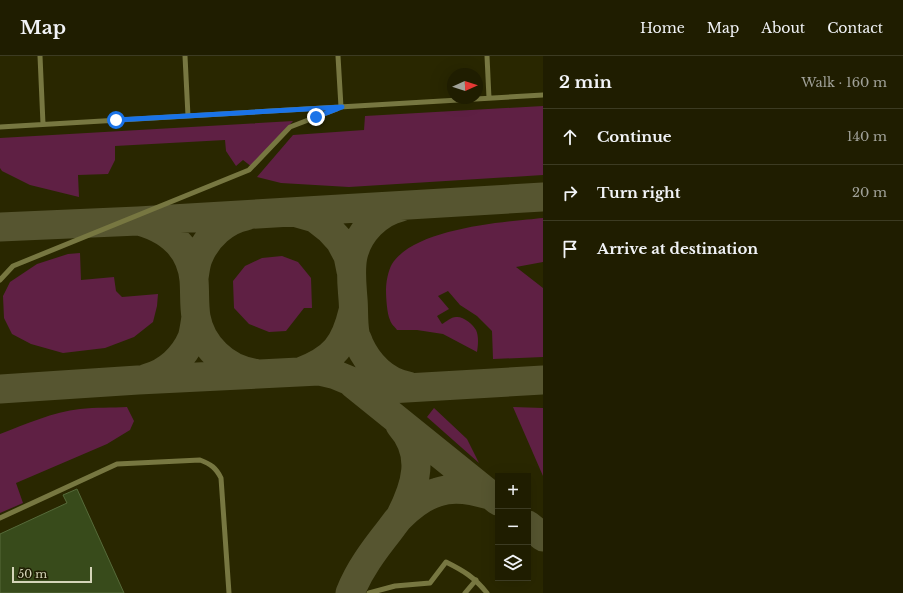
<!DOCTYPE html>
<meta charset="utf-8">
<style>
:root{--surface:#1f1d00;--page:#27260a;--text:#f1f3f6;--muted:#a1a299;--line:#3c3b22}
body{margin:0;font-family:"Libre Baskerville",serif;background:var(--page);color:var(--text)}
.controls{position:absolute;right:12px;bottom:12px;display:grid;overflow:hidden;border-radius:0px;box-shadow:0 4px 16px #0002}
.controls button{width:36px;height:36px;display:grid;place-items:center;padding:0;border:0;border-bottom:1px solid var(--line);background:var(--surface);color:var(--text);font:20px sans-serif}
.compass{position:absolute;left:447px;top:12px;width:36px;height:36px;border-radius:50%;background:var(--surface);box-shadow:0 4px 16px #0002;rotate:87deg}
.scale{position:absolute;left:12px;bottom:10px;width:80px;box-sizing:border-box;padding-left:4px;border:2px solid #d5d5b9;border-top:0;font-size:11px;line-height:14px;white-space:nowrap;color:#d5d5b9;-webkit-text-stroke:3px #1e1d02;paint-order:stroke}
.stop{position:absolute;width:12px;height:12px;margin:-9px;border:3px solid #1a73e8;border-radius:50%;background:#fff}
.stop.end{background:#1a73e8;border-color:#fff;box-shadow:0 1px 4px #0008}
.list{margin:0;padding:0;list-style:none}
h2{display:flex;justify-content:space-between;align-items:center;height:52px;margin:0;padding:0 16px;font-size:17px}
h2 small{font-size:13px;font-weight:400;color:var(--muted)}
.list li{display:grid;grid-template-columns:26px 1fr auto;gap:12px;align-items:center;box-sizing:border-box;height:56px;padding:0 16px;border-top:1px solid var(--line)}
.list b{display:block;font-size:15px;white-space:nowrap}
.list em{font-size:13px;font-style:normal;color:var(--muted)}
.icon{flex:none;width:22px;height:22px;fill:none;stroke:currentColor;stroke-width:2;stroke-linecap:round;stroke-linejoin:round}
.map{position:relative;flex:none;width:543px;height:537px;overflow:hidden}
header{display:flex;align-items:center;gap:24px;box-sizing:border-box;height:56px;padding:0 20px;background:var(--surface);border-bottom:1px solid var(--line)}
header strong{font-size:19px}
nav{display:flex;gap:22px;margin-inline-start:auto;font-size:14px}
main{display:flex}
aside{flex:1;background:var(--surface)}
.map>svg:first-child{display:block}
.green{fill:#5f2044}
.lines{fill:none;stroke-linecap:round;stroke-linejoin:round}
.taxiway{stroke:#565530;stroke-width:29}
.building{fill:#384b1b;stroke:#566b3a}
.lane{stroke:#777741;stroke-width:5}
.route{stroke:#1a73e8;stroke-width:5}
</style>
<header>
<strong>Map</strong>
<nav><a>Home</a><a>Map</a><a>About</a><a>Contact</a></nav>
</header>
<main>
<div class="map">
<svg width="543" height="537" viewBox="0 0 543 537">
<rect width="100%" height="100%" fill="#292700"/>
<path class="green" d="M 543,50 L 543,119 L 349,131 L 281,127 L 257,121 L 293,79 L 364,74 L 365,60 Z
M 293,65 L 252,111 L 243,104 L 236,110 L 226,95 L 225,84 L 115,90 L 115,104 L 108,118 L 78,119 L 79,141 L 30,129 L 2,115 L 0,112 L 0,82 Z
M 543,162 L 543,206 L 516,211 L 543,232 L 543,301 L 493,303 L 492,275 L 477,260 L 460,249 L 448,235 L 438,240 L 449,253 L 437,260 L 442,268 C 446,266 451,261 456,261 C 463,260 473,268 476,274 C 479,280 478,290 477,296 L 443,278 L 417,274 L 397,274 C 395,271 391,268 390,264 C 387,258 386,241 386,234 C 386,226 388,215 392,208 C 415,172 504,166 543,162 Z
M 80,197 L 81,224 L 114,221 L 116,235 L 122,241 L 158,238 L 157,250 L 153,266 L 134,281 L 105,292 L 63,297 L 31,288 L 12,278 L 4,262 L 3,240 L 10,226 L 37,208 L 68,198 Z
M 282,200 L 298,206 L 311,222 L 312,252 L 304,252 L 286,275 L 269,276 L 249,268 L 234,252 L 233,225 L 245,210 L 262,202 Z
M 127,351 L 134,365 L 130,374 L 107,388 L 16,427 L 23,447 L 0,457 L 0,378 C 26,368 53,356 80,353 C 96,351 112,352 127,351 Z
M 513,351 L 543,352 L 543,420 Z
M 434,352 L 467,383 L 479,407 L 427,361 Z"/>
<g class="lines">
<path class="taxiway" d="M 401,151 C 378,156 358,177 353,200 C 350,214 352,229 353,243 C 354,254 353,266 355,277 C 355,280 358,284 359,288 C 368,308 385,326 408,330
M 294,156 L 315,162 L 329,173 L 340,185 L 348,200 L 351,215
M 139,165 C 168,173 191,191 194,224 C 195,236 194,249 196,261 C 201,289 225,313 254,317
M 0,171 L 138,165 L 543,141
M 194,222 C 195,215 196,206 199,200 C 207,181 225,164 246,160
M 300,316 C 334,303 345,289 353,255
M 147,322 C 167,317 184,301 192,282 C 194,276 195,267 196,261
M 353,328 L 498,445
M 0,333 L 138,324 L 319,315 L 336,319 L 365,331 L 389,333 L 543,324
M 400,461 C 416,430 426,398 400,369
M 528,469 L 543,481
M 350,537 C 359,514 374,494 389,475 C 393,470 396,465 400,461 C 411,450 424,440 438,436 C 455,430 473,434 489,439"/>
</g>
<path class="building" d="M 77,433 L 124,537 L 0,537 L 0,478 L 67,447 L 63,439 Z"/>
<g class="lines">
<path class="lane" d="M 40,0 L 43,68
M 185,0 L 188,60
M 338,0 L 341,51
M 487,0 L 489,42
M 0,71 L 543,39
M 0,224 L 13,210 L 249,114 L 290,71 L 337,53
M 0,462 L 117,408 L 200,404 C 211,408 216,412 221,422 L 229,537
M 369,537 L 395,530 L 430,527 L 446,506 C 464,515 474,521 487,537
M 465,537 L 476,524"/>
</g>
<g class="lines">
<path class="route" d="M 116,64 L 342,51 L 316,61"/>
</g>
</svg>
<div class="controls">
<button>+</button>
<button>−</button>
<button><svg class="icon" aria-label="layers" viewBox="0 0 24 24"><path d="M12 4l9 5-9 5-9-5zM3 14l9 5 9-5"/></svg></button>
</div>
<svg class="compass" viewBox="-18 -18 36 36"><path d="M0-13l5 13h-10z" fill="#e53935"/><path d="M0 13l5-13h-10z" fill="#a1a299"/></svg>
<div class="scale">50 m</div>
<div class="stop" style="left:116px;top:64px"></div>
<div class="stop end" style="left:316px;top:61px"></div>
</div>
<aside>
<h2>2 min<small>Walk · 160 m</small></h2>
<ul class="list">
<li><svg class="icon" aria-label="ahead" viewBox="0 0 24 24"><path d="M12 20V5M6 11l6-6 6 6"/></svg><div><b>Continue</b></div><em>140 m</em></li>
<li><svg class="icon" aria-label="right" viewBox="0 0 24 24"><path d="M7 20v-9h11M14 6l5 5-5 5"/></svg><div><b>Turn right</b></div><em>20 m</em></li>
<li><svg class="icon" aria-label="arrive" viewBox="0 0 24 24"><path d="M6 21V4h12l-3 4 3 4H6"/></svg><div><b>Arrive at destination</b></div></li>
</ul>
</aside>
</main>
